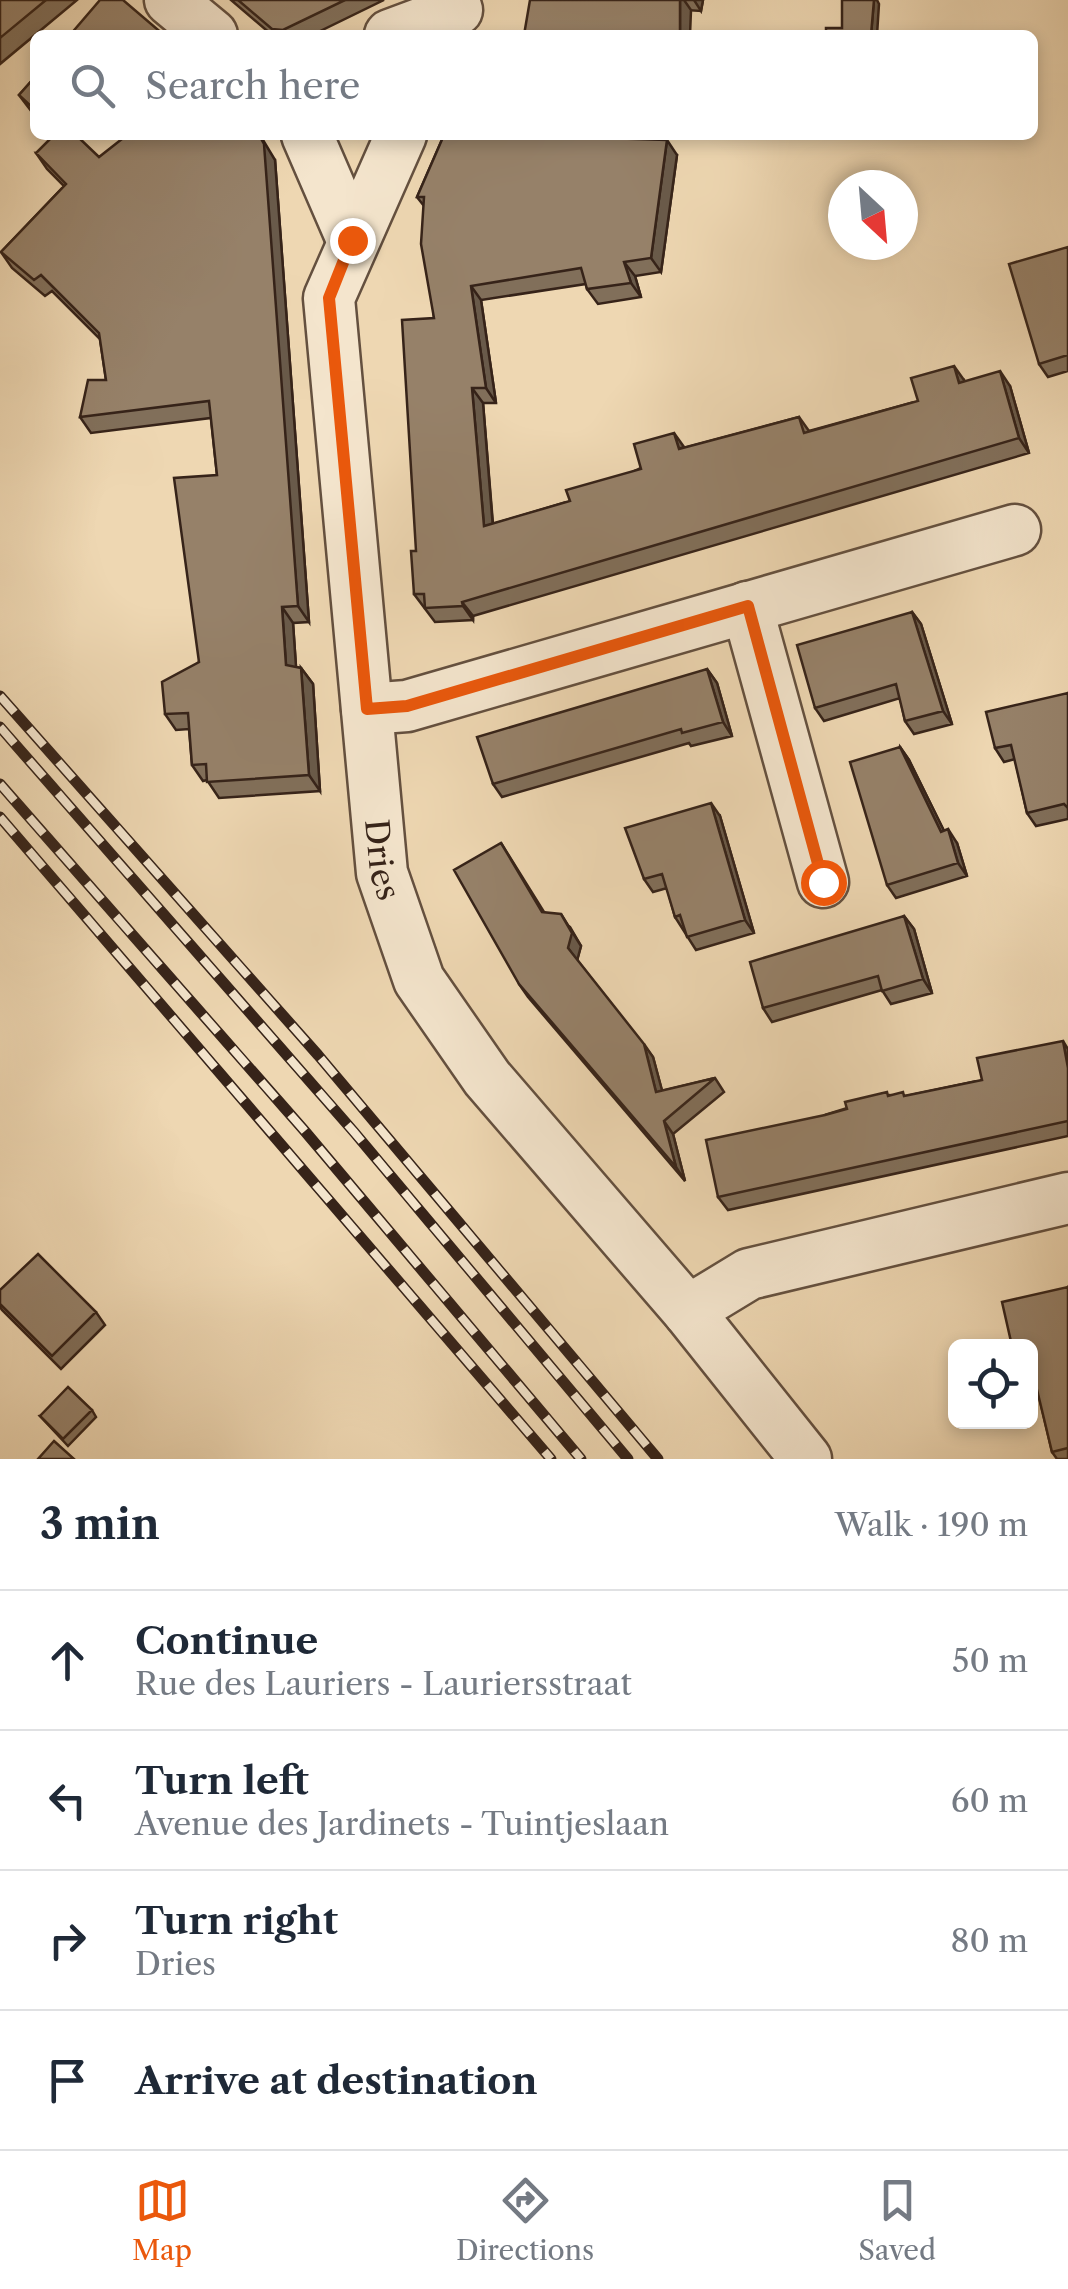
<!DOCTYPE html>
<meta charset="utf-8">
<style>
:root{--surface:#fff;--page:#f6f6f7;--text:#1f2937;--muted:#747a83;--line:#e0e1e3;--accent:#ea580c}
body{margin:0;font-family:"Libre Caslon Text",serif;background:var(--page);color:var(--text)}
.controls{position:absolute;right:30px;bottom:30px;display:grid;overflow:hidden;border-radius:15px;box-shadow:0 5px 15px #0003}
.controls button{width:90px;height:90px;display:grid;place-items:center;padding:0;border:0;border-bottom:2px solid var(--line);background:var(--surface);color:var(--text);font:50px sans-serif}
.compass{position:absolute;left:828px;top:170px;width:90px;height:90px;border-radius:50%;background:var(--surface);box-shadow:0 5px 15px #0003;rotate:154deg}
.stop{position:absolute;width:30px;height:30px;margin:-22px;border:8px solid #ea580c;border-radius:50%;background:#fff}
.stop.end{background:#ea580c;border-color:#fff;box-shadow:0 2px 10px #0008}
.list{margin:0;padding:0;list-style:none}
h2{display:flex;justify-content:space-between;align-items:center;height:130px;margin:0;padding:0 40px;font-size:42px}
h2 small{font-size:32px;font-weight:400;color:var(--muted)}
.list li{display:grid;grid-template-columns:65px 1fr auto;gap:30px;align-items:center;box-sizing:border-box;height:140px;padding:0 40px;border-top:2px solid var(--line)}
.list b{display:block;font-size:38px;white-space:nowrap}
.list p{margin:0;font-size:32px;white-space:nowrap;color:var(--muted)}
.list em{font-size:32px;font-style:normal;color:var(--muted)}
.icon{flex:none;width:55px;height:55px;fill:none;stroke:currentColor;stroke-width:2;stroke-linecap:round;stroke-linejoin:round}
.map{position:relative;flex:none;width:1068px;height:1459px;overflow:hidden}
.search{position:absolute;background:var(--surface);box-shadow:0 5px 15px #0003;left:30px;right:30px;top:30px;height:110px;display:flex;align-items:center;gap:25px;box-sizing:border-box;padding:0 35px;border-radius:15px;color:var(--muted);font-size:38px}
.sheet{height:690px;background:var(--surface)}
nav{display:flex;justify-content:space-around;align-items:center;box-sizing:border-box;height:140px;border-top:2px solid var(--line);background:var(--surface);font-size:28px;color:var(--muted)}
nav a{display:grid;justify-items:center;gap:5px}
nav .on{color:var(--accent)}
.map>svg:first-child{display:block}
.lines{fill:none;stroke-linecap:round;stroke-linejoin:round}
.minor-casing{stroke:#64503f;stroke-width:55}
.minor{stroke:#f4e5cd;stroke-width:50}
.rail-casing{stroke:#362319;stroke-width:11}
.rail{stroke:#f4e5cd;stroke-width:8;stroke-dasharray:22;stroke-linecap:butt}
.wall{fill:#816f5a;stroke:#362319;stroke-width:2.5}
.shaded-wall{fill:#695a4a;stroke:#362319;stroke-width:2.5}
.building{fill:#968169;stroke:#362319;stroke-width:2.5}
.route{stroke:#ea580c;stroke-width:12}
.labels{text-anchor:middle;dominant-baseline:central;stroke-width:8;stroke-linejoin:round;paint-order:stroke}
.street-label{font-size:32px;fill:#362319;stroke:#f4e5cd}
</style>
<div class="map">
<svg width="1068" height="1459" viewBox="0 0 1068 1459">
<rect width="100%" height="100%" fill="#eed7b2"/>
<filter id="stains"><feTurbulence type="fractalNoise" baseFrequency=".002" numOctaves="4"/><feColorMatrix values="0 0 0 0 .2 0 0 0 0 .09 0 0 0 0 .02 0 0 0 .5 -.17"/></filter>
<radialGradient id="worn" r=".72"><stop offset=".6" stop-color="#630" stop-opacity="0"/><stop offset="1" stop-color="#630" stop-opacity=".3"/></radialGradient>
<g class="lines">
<g class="minor-casing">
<g id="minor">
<path d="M 170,0 L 212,35"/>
<path d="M 390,35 L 457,10"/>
<path d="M 307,135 L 352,239"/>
<path id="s1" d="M 401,135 L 329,298 L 382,873 L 419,980 L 487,1078 L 688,1311 L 806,1459"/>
<path d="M 747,607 L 823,882"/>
<path d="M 367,709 L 407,706 L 1015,530"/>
<path d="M 688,1311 L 749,1274 L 1068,1198"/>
</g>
</g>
<use href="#minor" class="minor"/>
<g class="rail-casing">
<path id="rail" d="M 0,696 L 318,1055 L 658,1459
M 0,727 L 354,1132 L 628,1459
M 0,784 L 303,1129 L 581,1459
M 0,817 L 551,1459"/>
</g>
<use href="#rail" class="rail"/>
</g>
<path class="wall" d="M 0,0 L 77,0 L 0,64 Z
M 231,0 L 384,0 L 312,35 L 272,35 Z
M 530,0 L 703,0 L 701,11 Z
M 35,77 L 35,116 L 19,95 Z
M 444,135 L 617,135 L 617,139 L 677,155 L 661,272 L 635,276 L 641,297 L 598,304 L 587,289 L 586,284 L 481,300 L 496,403 L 483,403 L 493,524 L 570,501 L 684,448 L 799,417 L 809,431 L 918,401 L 964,380 L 965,382 L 1010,386 L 1029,453 L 473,616 L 473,620 L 435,622 L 414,594 L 434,318 L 424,206 L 417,197 Z
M 36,153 L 99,157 L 275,160 L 309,622 L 293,623 L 296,667 L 301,668 L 313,684 L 320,791 L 219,798 L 207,780 L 203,781 L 192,765 L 189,729 L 176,730 L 165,714 L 199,662 L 217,475 L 211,418 L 91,433 L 80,417 L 106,380 L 100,339 L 52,291 L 45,296 L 12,268 L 1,252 L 64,186 L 47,169 Z
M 1068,247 L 1068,371 L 1048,377 L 1039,364 Z
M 912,612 L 921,624 L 952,724 L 914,734 L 905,721 L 900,698 L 824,721 L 815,708 Z
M 707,669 L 717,683 L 732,736 L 691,746 L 689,743 L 502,797 L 493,784 Z
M 1068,693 L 1068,819 L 1036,826 L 1027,813 L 1015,759 L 1004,762 L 995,748 Z
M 900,747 L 909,760 L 944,831 L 957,843 L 967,876 L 896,898 L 887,885 Z
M 720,816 L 754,933 L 696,950 L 675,917 L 667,888 L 653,892 L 644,879 Z
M 501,843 L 544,912 L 570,927 L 581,946 L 577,960 L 653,1057 L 662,1091 L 715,1078 L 724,1092 L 673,1134 L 685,1181 L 528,997 L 519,984 Z
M 904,916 L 914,929 L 932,993 L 891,1004 L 882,990 L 772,1022 L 763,1008 Z
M 1068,1049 L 1068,1136 L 728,1210 L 718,1197 L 825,1115 L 889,1095 L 906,1096 L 982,1080 Z
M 1068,1287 L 1068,1459 L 1057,1459 L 1052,1452 L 1037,1388 L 1030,1390 L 1030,1346 Z
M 0,1290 L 96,1312 L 105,1325 L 61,1369 L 2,1310 L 0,1307 Z
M 92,1410 L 96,1417 L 68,1446 L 40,1416 Z"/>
<path class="shaded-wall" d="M 680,0 L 684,0 L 691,10 L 690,35 L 680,35 Z
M 694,0 L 703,0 L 701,11 Z
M 874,0 L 877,0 L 879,4 L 877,35 L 871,35 Z
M 259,135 L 260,135 L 275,160 L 309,622 L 298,606 Z
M 667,140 L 677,155 L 661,272 L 651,258 Z
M 624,262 L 635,276 L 641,297 L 631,283 Z
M 471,286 L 481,300 L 496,403 L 486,388 Z
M 954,366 L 964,380 L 969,398 L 959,383 Z
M 1000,371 L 1010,386 L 1029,453 L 1019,438 Z
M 472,388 L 483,403 L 494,541 L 484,526 Z
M 674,433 L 684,447 L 679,449 Z
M 462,602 L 473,616 L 473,620 L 463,606 Z
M 282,607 L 293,623 L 297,681 L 286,665 Z
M 912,612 L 921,624 L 952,724 L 943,711 Z
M 301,668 L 313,684 L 320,791 L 309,775 Z
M 707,669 L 717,683 L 732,736 L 723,722 Z
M 900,747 L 909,760 L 951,845 L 941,832 Z
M 711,803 L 720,816 L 754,933 L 745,920 Z
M 948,829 L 957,843 L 967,876 L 958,863 Z
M 561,914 L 581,946 L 577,961 L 568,948 Z
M 904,916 L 914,929 L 932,993 L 923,979 Z
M 1063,1041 L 1068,1049 L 1068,1068 Z
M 644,1044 L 653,1057 L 666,1105 L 656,1092 Z
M 664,1121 L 673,1134 L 685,1181 L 676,1167 Z"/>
<path class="building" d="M 0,0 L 46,0 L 0,38 Z
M 100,0 L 123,0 L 164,35 L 70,35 Z
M 238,0 L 345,0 L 283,30 L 272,29 Z
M 530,0 L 680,0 L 680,35 L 524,35 Z
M 842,0 L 874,0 L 871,35 L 826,35 L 826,28 L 842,28 Z
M 35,77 L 35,110 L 19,95 Z
M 54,135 L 76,135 L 99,157 L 127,135 L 259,135 L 264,144 L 298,606 L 282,607 L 286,665 L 301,668 L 309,775 L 207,782 L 206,764 L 192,765 L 188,713 L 165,714 L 162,682 L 199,662 L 174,478 L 217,475 L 209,401 L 80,417 L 88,380 L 106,380 L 99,333 L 41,275 L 34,280 L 1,252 L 66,184 L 36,153 Z
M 444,135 L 605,135 L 605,138 L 667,140 L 651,258 L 624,262 L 631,283 L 587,289 L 581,268 L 471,286 L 486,388 L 472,388 L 484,526 L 570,501 L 566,490 L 641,469 L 634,444 L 674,433 L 679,449 L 799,417 L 804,433 L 918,401 L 911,378 L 954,366 L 959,383 L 1000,371 L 1019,438 L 462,602 L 463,606 L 425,608 L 424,594 L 414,594 L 411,551 L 416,551 L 402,320 L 434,318 L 421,244 L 424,197 L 417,197 Z
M 1068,247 L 1068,355 L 1039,364 L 1009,264 Z
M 912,612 L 943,711 L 905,721 L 896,684 L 815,708 L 797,645 Z
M 707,669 L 723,722 L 682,733 L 681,729 L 493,784 L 477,737 Z
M 1068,693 L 1068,808 L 1064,804 L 1027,813 L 1011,745 L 995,748 L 986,712 Z
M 900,747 L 941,832 L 948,829 L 958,863 L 887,885 L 850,762 Z
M 711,803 L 745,920 L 687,937 L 680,915 L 675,917 L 662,874 L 644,879 L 625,828 Z
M 501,843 L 542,912 L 561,914 L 572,933 L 568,948 L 644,1044 L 656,1092 L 715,1078 L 664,1121 L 676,1167 L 519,984 L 454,870 Z
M 904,916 L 923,979 L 882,991 L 878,976 L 763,1008 L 750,962 Z
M 1063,1041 L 1068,1068 L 1068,1121 L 718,1197 L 706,1140 L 825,1115 L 847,1109 L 845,1102 L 887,1092 L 888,1096 L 903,1092 L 904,1096 L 982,1080 L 977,1058 Z
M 38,1254 L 96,1312 L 52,1356 L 0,1304 L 0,1290 Z
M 1068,1287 L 1068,1448 L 1052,1452 L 1033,1373 L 1030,1374 L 1030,1346 L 1012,1346 L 1002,1302 Z
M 68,1387 L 92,1410 L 63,1439 L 40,1416 Z
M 54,1441 L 74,1459 L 38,1459 Z"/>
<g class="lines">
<path class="route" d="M 352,240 L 329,298 L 367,709 L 407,706 L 748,606 L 823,882"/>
</g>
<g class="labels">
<g class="street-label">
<text stroke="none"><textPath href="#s1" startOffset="742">Dries</textPath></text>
</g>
</g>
<rect width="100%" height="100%" filter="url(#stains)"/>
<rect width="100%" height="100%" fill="url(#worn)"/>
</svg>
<div class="controls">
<button><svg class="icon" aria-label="locate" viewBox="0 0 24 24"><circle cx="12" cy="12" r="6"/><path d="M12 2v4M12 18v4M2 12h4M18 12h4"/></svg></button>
</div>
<svg class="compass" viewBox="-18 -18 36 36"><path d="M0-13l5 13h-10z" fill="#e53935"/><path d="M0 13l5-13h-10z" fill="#747a83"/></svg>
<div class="stop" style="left:823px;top:882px"></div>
<div class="stop end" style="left:352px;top:240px"></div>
<div class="search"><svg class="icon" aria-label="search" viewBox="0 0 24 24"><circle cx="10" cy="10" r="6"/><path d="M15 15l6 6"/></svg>Search here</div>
</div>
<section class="sheet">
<h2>3 min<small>Walk · 190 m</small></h2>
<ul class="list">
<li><svg class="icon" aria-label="ahead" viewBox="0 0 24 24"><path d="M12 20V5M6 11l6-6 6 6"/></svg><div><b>Continue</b><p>Rue des Lauriers - Lauriersstraat</p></div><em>50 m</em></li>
<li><svg class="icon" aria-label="left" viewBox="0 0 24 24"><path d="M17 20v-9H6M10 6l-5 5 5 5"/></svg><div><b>Turn left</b><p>Avenue des Jardinets - Tuintjeslaan</p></div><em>60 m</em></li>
<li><svg class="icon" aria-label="right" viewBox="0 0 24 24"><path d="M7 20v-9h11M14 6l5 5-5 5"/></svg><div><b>Turn right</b><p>Dries</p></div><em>80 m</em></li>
<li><svg class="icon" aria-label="arrive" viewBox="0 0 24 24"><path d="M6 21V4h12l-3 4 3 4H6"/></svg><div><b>Arrive at destination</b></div></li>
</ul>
</section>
<nav>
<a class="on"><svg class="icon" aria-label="map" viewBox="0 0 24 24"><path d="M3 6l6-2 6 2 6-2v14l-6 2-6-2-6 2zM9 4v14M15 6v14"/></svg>Map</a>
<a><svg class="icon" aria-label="directions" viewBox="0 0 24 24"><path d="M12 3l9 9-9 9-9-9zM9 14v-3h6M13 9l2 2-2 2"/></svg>Directions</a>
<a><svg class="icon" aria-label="saved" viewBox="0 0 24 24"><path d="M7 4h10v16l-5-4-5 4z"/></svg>Saved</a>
</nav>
